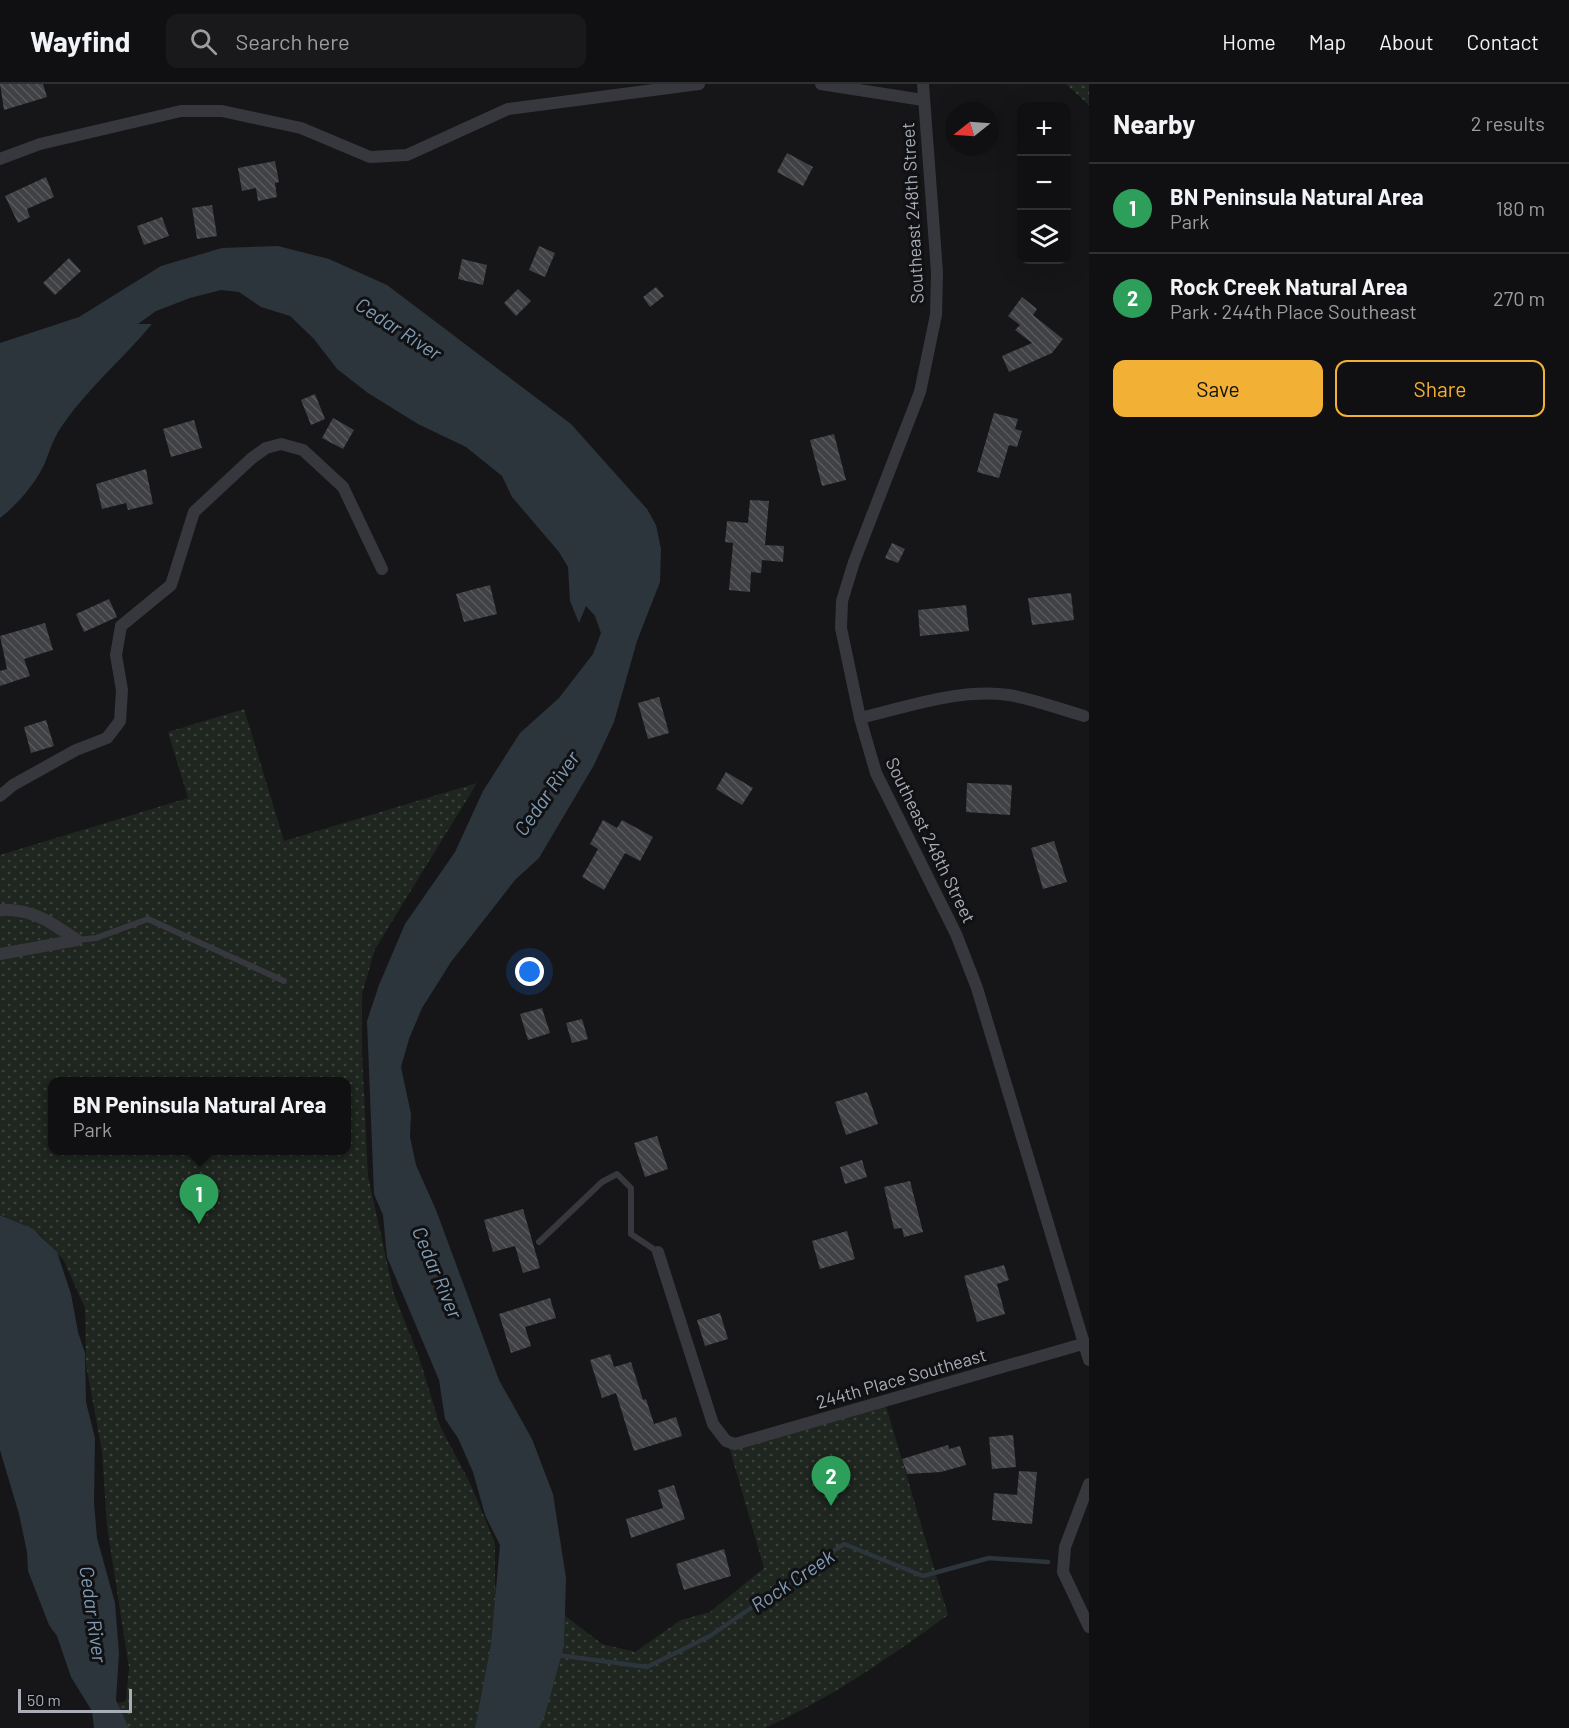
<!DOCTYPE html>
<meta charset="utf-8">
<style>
:root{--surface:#101012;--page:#19191b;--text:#f1f3f6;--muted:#9c9d9f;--line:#303032;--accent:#f2b134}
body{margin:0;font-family:Barlow,sans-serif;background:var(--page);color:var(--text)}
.controls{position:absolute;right:18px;top:18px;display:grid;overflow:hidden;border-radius:12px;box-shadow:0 6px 24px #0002}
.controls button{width:54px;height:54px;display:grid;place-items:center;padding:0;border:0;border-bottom:2px solid var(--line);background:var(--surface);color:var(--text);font:30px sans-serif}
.compass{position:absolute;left:945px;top:18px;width:54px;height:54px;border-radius:50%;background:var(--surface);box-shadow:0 6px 24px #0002;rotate:253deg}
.scale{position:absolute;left:18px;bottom:15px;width:114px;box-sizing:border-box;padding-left:6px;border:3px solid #a8adb8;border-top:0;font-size:16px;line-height:21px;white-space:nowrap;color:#a8adb8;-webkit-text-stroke:4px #111113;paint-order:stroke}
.you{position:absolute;left:530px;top:888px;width:21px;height:21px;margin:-15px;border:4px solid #fff;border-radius:50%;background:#1a73e8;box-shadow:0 0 0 9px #1a73e833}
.badge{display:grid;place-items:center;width:39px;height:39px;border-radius:50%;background:var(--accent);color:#fff;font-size:20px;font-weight:700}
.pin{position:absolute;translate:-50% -50px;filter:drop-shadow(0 2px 3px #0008)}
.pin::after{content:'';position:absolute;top:32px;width:21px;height:18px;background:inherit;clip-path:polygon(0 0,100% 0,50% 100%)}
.popup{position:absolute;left:48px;top:993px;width:303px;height:78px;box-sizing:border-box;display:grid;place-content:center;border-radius:12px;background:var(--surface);filter:drop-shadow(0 2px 4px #0005);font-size:20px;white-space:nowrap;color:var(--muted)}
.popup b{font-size:22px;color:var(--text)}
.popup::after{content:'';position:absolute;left:50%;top:100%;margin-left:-12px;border:12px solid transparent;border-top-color:var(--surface)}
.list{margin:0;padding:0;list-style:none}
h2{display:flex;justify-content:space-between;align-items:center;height:78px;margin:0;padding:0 24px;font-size:26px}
h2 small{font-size:20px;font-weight:400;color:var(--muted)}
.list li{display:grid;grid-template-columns:39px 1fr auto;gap:18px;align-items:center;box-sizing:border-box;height:90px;padding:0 24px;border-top:2px solid var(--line)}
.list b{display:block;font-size:22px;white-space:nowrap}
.list p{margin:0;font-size:20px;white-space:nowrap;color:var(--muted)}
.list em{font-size:20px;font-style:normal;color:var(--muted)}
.actions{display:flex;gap:12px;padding:18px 24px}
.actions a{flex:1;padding:14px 0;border:2px solid var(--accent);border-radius:12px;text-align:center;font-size:21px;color:var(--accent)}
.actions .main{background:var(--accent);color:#111}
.icon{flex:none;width:33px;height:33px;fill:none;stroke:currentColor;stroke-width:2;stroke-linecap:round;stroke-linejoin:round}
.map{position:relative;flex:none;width:1089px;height:1644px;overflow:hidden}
header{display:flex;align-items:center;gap:36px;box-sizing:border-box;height:84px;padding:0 30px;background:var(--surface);border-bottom:2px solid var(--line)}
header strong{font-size:28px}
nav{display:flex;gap:33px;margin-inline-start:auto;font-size:21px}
.search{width:420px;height:54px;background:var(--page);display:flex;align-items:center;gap:15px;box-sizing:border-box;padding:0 21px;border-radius:12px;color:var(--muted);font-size:22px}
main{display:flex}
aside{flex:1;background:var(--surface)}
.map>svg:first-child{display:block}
.park{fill:url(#park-dots);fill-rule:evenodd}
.water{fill:#2c353c}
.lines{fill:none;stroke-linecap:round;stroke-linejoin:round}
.stream{stroke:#2c353c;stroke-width:4.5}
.building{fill:url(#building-back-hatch)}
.lane{stroke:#37383d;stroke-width:6}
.street{stroke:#37383d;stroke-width:12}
.labels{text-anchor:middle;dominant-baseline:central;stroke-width:6;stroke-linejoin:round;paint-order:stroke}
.street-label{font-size:18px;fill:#a8adb8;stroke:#111113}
.water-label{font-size:20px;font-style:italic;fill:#7f9bb3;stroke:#111113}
</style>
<header>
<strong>Wayfind</strong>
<div class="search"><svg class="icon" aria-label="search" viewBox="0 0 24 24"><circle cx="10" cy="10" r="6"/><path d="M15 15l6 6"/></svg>Search here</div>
<nav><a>Home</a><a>Map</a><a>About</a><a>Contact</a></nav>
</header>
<main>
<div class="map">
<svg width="1089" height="1644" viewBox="0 0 1089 1644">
<defs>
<pattern id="park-dots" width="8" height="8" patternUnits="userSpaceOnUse" patternTransform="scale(1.5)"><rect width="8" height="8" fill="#1e261f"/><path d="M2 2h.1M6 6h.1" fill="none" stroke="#3c433d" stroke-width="1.8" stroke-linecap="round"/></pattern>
<pattern id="building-back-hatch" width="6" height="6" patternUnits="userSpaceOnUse" patternTransform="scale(1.5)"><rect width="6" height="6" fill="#404145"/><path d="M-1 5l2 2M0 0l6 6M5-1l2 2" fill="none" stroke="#595a5e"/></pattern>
</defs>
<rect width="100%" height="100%" fill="#161618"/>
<path class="park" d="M 1066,0 L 1089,0 L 1089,21 Z
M 244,625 L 284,757 L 477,699 L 375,865 L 362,910 L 362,969 L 368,1092 L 394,1210 L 419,1273 L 440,1342 L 470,1399 L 495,1459 L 495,1504 L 520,1497 L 602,1560 L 635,1568 L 681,1536 L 710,1528 L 764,1484 L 728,1359 L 883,1312 L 948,1531 C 890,1573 831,1614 765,1644 L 103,1644 L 102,1624 L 126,1617 L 129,1584 L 107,1442 L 102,1367 L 86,1281 L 85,1224 L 64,1177 L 41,1151 L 0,1130 L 0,771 L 188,714 L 168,648 ZM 52,998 L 346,998 L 346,1066 L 52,1066 Z"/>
<path class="water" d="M 278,162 L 329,175 L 387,201 L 571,340 L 647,425 L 656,441 L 661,465 L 660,498 L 637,557 L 614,638 L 594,681 L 539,774 L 515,796 L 451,878 L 422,924 L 409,955 L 401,983 L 411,1030 L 410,1053 L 416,1081 L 436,1126 L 499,1296 L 532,1355 L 553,1410 L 566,1494 L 564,1562 L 545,1631 L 539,1644 L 475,1644 L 491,1560 L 500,1461 L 485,1431 L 473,1388 L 458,1354 L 445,1335 L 439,1296 L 387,1173 L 383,1131 L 374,1110 L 367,937 L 379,901 L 405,840 L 455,768 L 483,707 L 520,649 L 559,614 L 593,570 L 601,549 L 595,532 L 586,522 L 579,539 L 570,517 L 568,483 L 559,468 L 512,413 L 502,392 L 466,363 L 418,340 L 368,309 L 337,285 L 314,255 L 290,232 L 261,223 L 239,208 L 221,206 L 190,214 L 156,227 L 138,240 L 152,240 C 124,274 89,303 64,339 C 54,352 50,366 44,381 C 34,401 18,420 0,434 L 0,259 L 79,233 L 161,182 L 222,164 Z
M 0,1131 L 33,1145 L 57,1168 L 71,1210 L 78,1248 L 85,1269 L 86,1318 L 95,1354 L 94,1419 L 97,1454 L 115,1519 L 119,1569 L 116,1616 L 129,1644 L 94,1644 L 92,1627 L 71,1593 L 57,1552 L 49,1541 L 28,1487 L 27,1468 L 19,1430 L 0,1366 Z"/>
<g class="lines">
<path class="stream" d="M 557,1571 L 647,1583 L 710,1552 L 844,1460 L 923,1492 L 989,1474 L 1048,1478"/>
</g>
<path class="building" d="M 0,0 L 43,0 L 47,13 L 4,26 Z
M 787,69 L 813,83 L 803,102 L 777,88 Z
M 275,77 L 279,98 L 275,99 L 277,113 L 258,117 L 256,104 L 242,107 L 238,84 Z
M 46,93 L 54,113 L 27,125 L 30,133 L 18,139 L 5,112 Z
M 212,121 L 217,152 L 197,155 L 192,124 Z
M 162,133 L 169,152 L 144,161 L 137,142 Z
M 539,162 L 555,169 L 545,193 L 529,186 Z
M 69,174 L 81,187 L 55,211 L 43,199 Z
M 462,175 L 487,181 L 483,201 L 458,195 Z
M 656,203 L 664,212 L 650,223 L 643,213 Z
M 518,205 L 531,217 L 516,232 L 504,219 Z
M 1022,213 L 1037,225 L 1033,231 L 1063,255 L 1052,269 L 1009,288 L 1002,272 L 1032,259 L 1015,246 L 1020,241 L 1008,232 Z
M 315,310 L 325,335 L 311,341 L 301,316 Z
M 994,329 L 1018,335 L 1015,345 L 1022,347 L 1017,363 L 1009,361 L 999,394 L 977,388 Z
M 333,334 L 354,346 L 343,365 L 322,354 Z
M 194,336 L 202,364 L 171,373 L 163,345 Z
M 834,350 L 846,396 L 822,402 L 810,356 Z
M 146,385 L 153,420 L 128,426 L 126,419 L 102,425 L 96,400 Z
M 750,416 L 769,417 L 765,461 L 784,462 L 783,478 L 762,476 L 761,489 L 751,488 L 750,508 L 729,506 L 733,459 L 725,458 L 727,437 L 748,439 Z
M 892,459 L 905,465 L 898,479 L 885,474 Z
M 490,501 L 497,530 L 464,538 L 456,510 Z
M 1071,509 L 1074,536 L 1032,541 L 1028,514 Z
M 109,515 L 117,533 L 84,548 L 76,530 Z
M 966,521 L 969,547 L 920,552 L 918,526 Z
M 45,539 L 53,566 L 24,575 L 30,592 L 0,602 L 0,587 L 7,585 L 0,552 Z
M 659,613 L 669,649 L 648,655 L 638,619 Z
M 46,636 L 54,662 L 31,669 L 24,643 Z
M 726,688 L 753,704 L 742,721 L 716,705 Z
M 967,699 L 1012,701 L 1010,731 L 966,728 Z
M 603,736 L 617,744 L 622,736 L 653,753 L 640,777 L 625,769 L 604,806 L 582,793 L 598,765 L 590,760 Z
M 1054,757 L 1067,798 L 1043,805 L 1031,764 Z
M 542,924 L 550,949 L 528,956 L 520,930 Z
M 582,935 L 588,955 L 572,959 L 566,939 Z
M 867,1008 L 878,1040 L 846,1051 L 835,1018 Z
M 657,1052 L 668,1085 L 645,1093 L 634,1059 Z
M 862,1076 L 867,1093 L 845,1100 L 840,1083 Z
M 910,1097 L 923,1148 L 904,1153 L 902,1144 L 894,1145 L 884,1103 Z
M 523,1125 L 540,1184 L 523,1189 L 515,1162 L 493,1168 L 484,1136 Z
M 847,1147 L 855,1175 L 820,1185 L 812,1157 Z
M 1004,1181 L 1009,1196 L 997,1200 L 1005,1230 L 977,1238 L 964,1192 Z
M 550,1214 L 556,1234 L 525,1243 L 531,1262 L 511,1269 L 499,1230 Z
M 720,1229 L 728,1255 L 705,1262 L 697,1236 Z
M 610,1270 L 614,1283 L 631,1278 L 643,1316 L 646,1315 L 654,1340 L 676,1333 L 682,1352 L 634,1367 L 616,1309 L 602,1314 L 590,1276 Z
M 1013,1351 L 1016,1383 L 992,1385 L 989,1353 Z
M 948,1361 L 949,1365 L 960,1362 L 966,1381 L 941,1388 L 907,1390 L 902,1375 Z
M 1019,1387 L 1037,1388 L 1032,1440 L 992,1436 L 994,1409 L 1017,1411 Z
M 674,1401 L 685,1435 L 631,1454 L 626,1435 L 663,1424 L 658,1406 Z
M 724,1465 L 731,1492 L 684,1506 L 676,1480 Z"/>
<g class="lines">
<path class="lane" d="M 77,856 L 96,854 L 148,835 L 284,897
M 539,1158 L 602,1098 L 617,1090 L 631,1104 L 631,1150 L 658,1168"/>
<path class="street" d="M 821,0 L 923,16
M 923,0 L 937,188 L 936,231 L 920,308 L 854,478 L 842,517 L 841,544 L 860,634 L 876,689 L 956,850 L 977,904 L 1089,1276
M 0,75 L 40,60 L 181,27 L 222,27 L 301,44 L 370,73 L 407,71 L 508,25 L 699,0
M 860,634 C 907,623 960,604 1009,611 C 1034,615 1059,625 1084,632
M 0,712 L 13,701 L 76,666 L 107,654 L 120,637 L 122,606 L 116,571 L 121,542 L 171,501 L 194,428 L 252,374 L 266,364 L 281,360 L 303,366 L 343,403 L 382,485
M 0,826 C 32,824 52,839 77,856
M 0,870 L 77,856
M 658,1168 L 713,1340 L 726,1357 L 735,1360 L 1086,1259
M 1089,1400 L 1065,1463 L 1063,1488 L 1089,1543"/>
</g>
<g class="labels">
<g class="street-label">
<text transform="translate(912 129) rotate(-93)">Southeast 248th Street</text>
<text transform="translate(931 756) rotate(64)">Southeast 248th Street</text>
<text transform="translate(901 1294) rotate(-16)">244th Place Southeast</text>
</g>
<g class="water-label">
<text transform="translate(399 244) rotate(33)">Cedar River</text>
<text transform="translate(546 709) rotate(-55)">Cedar River</text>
<text transform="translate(438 1188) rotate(67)">Cedar River</text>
<text transform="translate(792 1496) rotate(-34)">Rock Creek</text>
<text transform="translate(94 1530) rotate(82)">Cedar River</text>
</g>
</g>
</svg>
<div class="controls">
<button>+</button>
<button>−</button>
<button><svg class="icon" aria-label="layers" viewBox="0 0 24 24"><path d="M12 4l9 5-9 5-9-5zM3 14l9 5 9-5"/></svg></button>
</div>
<svg class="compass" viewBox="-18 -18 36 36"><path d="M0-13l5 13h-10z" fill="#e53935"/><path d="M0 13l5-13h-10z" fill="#9c9d9f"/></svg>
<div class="scale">50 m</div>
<div class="you"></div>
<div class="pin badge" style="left:199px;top:1140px;background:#2e9e5b">1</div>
<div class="popup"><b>BN Peninsula Natural Area</b>Park</div>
<div class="pin badge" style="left:831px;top:1422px;background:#2e9e5b">2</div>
</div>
<aside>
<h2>Nearby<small>2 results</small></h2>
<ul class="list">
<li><span class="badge" style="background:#2e9e5b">1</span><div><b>BN Peninsula Natural Area</b><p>Park</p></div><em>180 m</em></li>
<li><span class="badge" style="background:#2e9e5b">2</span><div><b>Rock Creek Natural Area</b><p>Park · 244th Place Southeast</p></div><em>270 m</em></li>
</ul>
<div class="actions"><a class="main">Save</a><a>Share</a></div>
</aside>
</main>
